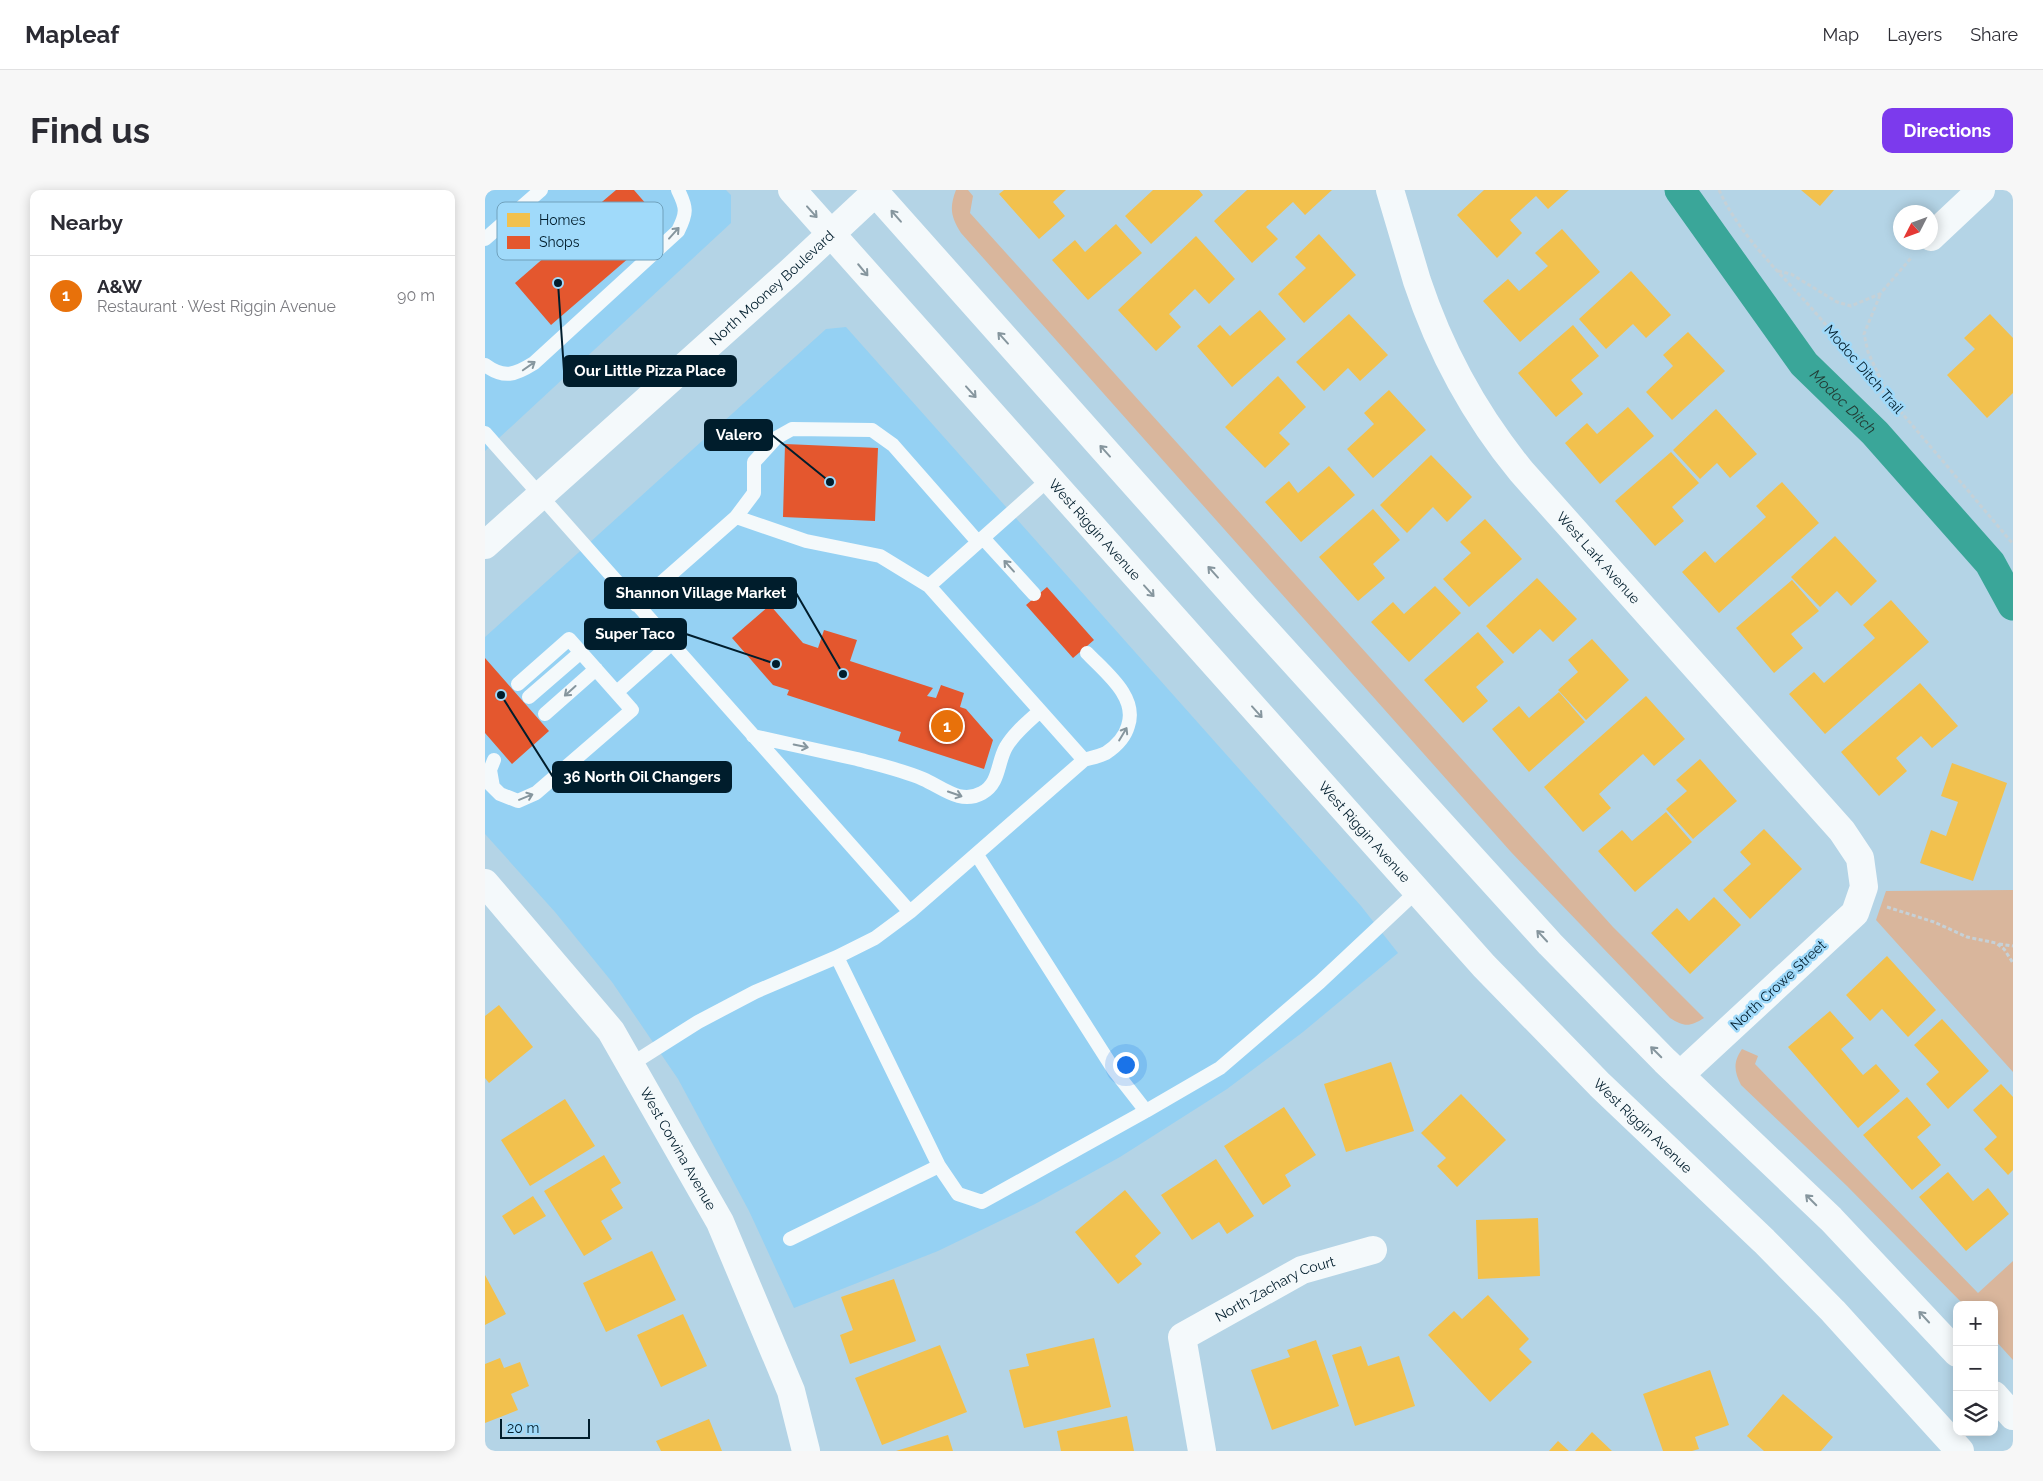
<!DOCTYPE html>
<meta charset="utf-8">
<style>
:root{--surface:#fff;--page:#f7f7f7;--text:#2b2b33;--muted:#7c7c81;--line:#e1e1e2;--accent:#7c3aed}
body{margin:0;font-family:Raleway,sans-serif;background:var(--page);color:var(--text)}
.controls{position:absolute;right:15px;bottom:15px;display:grid;overflow:hidden;border-radius:10px;box-shadow:0 2px 12px #0003}
.controls button{width:45px;height:45px;display:grid;place-items:center;padding:0;border:0;border-bottom:1px solid var(--line);background:var(--surface);color:var(--text);font:25px sans-serif}
.compass{position:absolute;left:1408px;top:15px;width:45px;height:45px;border-radius:50%;background:var(--surface);box-shadow:0 2px 12px #0003;rotate:228deg}
.scale{position:absolute;left:15px;bottom:12px;width:90px;box-sizing:border-box;padding-left:5px;border:2px solid #001d2c;border-top:0;font-size:14px;line-height:18px;white-space:nowrap;color:#001d2c;-webkit-text-stroke:4px #a0dafa;paint-order:stroke}
.you{position:absolute;left:640px;top:874px;width:18px;height:18px;margin:-12px;border:4px solid #fff;border-radius:50%;background:#1a73e8;box-shadow:0 0 0 8px #1a73e833}
.badge{display:grid;place-items:center;width:32px;height:32px;border-radius:50%;background:var(--accent);color:#fff;font-size:16px;font-weight:700}
.pin{position:absolute;translate:-50% -50%;border:2px solid #fff;box-shadow:0 1px 5px #0006}
.list{margin:0;padding:0;list-style:none}
h2{display:flex;justify-content:space-between;align-items:center;height:65px;margin:0;padding:0 20px;font-size:21px}
h2 small{font-size:16px;font-weight:400;color:var(--muted)}
.list li{display:grid;grid-template-columns:32px 1fr auto;gap:15px;align-items:center;box-sizing:border-box;height:80px;padding:0 20px;border-top:1px solid var(--line)}
.list b{display:block;font-size:19px;white-space:nowrap}
.list p{margin:0;font-size:16px;white-space:nowrap;color:var(--muted)}
.list em{font-size:16px;font-style:normal;color:var(--muted)}
.icon{flex:none;width:28px;height:28px;fill:none;stroke:currentColor;stroke-width:2;stroke-linecap:round;stroke-linejoin:round}
.map{position:relative;flex:none;width:1528px;height:1261px;overflow:hidden;border-radius:10px}
header{display:flex;align-items:center;gap:30px;box-sizing:border-box;height:70px;padding:0 25px;background:var(--surface);border-bottom:1px solid var(--line)}
header strong{font-size:24px}
nav{display:flex;gap:28px;margin-inline-start:auto;font-size:18px}
.intro{display:flex;align-items:center;justify-content:space-between;box-sizing:border-box;height:120px;padding:0 30px}
h1{margin:0;font-size:35px}
.button{padding:12px 22px;border-radius:10px;background:var(--accent);color:#fff;font-size:18px;font-weight:700}
main{display:flex;gap:30px;padding:0 30px}
aside{flex:1;background:var(--surface);border-radius:10px;box-shadow:0 2px 12px #0003}
.map>svg:first-child{display:block}
.built{fill:#95d1f3}
.green{fill:#d9b69c}
.homes{fill:#f2c14e}
.shops{fill:#e4572e}
.lines{fill:none;stroke-linecap:round;stroke-linejoin:round}
.canal{stroke:#3aa699;stroke-width:31}
.path{stroke:#c6d1d7;stroke-width:3;stroke-dasharray:4 2.5;stroke-linecap:butt}
.service{stroke:#f4f9fb;stroke-width:14}
.minor{stroke:#f4f9fb;stroke-width:28}
.tertiary{stroke:#f4f9fb;stroke-width:28}
.secondary{stroke:#f4f9fb;stroke-width:28}
.oneway{stroke:#86969e}
.labels{text-anchor:middle;dominant-baseline:central;stroke-width:5;stroke-linejoin:round;paint-order:stroke}
.street-label{font-size:14px;fill:#001d2c;stroke:#a0dafa}
.water-label{font-size:15px;font-style:italic;fill:#223b34;stroke:#a0dafa}
.key{fill:#a0dafa;stroke:#70a1bc;stroke-width:1}
.key-label{font-size:14px;fill:#001d2c}
.leader{fill:none;stroke:#001d2c;stroke-width:2}
.callout-dot{fill:#001d2c;stroke:#a0dafa;stroke-width:2}
.callout{fill:#001d2c;stroke:#001d2c;stroke-width:2}
.callout-label{font-size:15px;text-anchor:middle;font-weight:bold;fill:#fff}
</style>
<header>
<strong>Mapleaf</strong>
<nav><a>Map</a><a>Layers</a><a>Share</a></nav>
</header>
<div class="intro"><h1>Find us</h1><a class="button">Directions</a></div>
<main>
<aside>
<h2>Nearby<small></small></h2>
<ul class="list">
<li><span class="badge" style="background:#e8710a">1</span><div><b>A&amp;W</b><p>Restaurant · West Riggin Avenue</p></div><em>90 m</em></li>
</ul>
</aside>
<div class="map">
<svg width="1528" height="1261" viewBox="0 0 1528 1261">
<rect width="100%" height="100%" fill="#b4d4e6"/>
<path class="built" d="M 0,0 L 241,0 L 246,5 L 246,33 L 0,261 Z
M 361,137 L 876,716 L 913,763 L 818,842 L 742,899 L 635,967 L 550,1014 L 453,1061 L 309,1118 L 264,1021 L 193,889 L 127,792 L 70,722 L 0,644 L 0,447 L 341,139 Z"/>
<path class="green" d="M 471,0 L 483,0 L 488,6 L 485,23 L 1128,737 L 1219,828 C 1205,837 1199,837 1185,828 L 1026,662 L 476,43 C 466,27 464,18 471,0 Z
M 1528,700 L 1528,882 L 1391,730 L 1401,701 Z
M 1257,859 L 1273,866 L 1270,874 L 1493,1103 L 1528,1071 L 1528,1170 L 1509,1149 L 1509,1115 L 1479,1115 L 1362,996 L 1256,895 C 1249,881 1248,872 1257,859 Z"/>
<path class="homes" d="M 519,0 L 581,0 L 568,12 L 580,26 L 554,49 L 514,4 Z
M 668,0 L 714,0 L 718,5 L 666,54 L 640,26 Z
M 762,0 L 847,0 L 820,25 L 808,12 L 781,37 L 793,49 L 767,73 L 729,31 Z
M 999,0 L 1084,0 L 1063,19 L 1051,6 L 1025,30 L 1037,43 L 1012,68 L 972,25 Z
M 1316,0 L 1349,0 L 1335,16 Z
M 631,34 L 657,63 L 603,110 L 567,70 L 590,50 L 600,62 Z
M 1077,39 L 1115,82 L 1035,152 L 998,111 L 1023,89 L 1034,101 L 1063,76 L 1050,63 Z
M 834,44 L 871,85 L 819,133 L 793,104 L 821,78 L 810,67 Z
M 711,46 L 750,89 L 724,114 L 710,99 L 684,124 L 696,137 L 671,161 L 633,120 Z
M 1146,81 L 1186,125 L 1161,148 L 1148,134 L 1121,159 L 1094,129 Z
M 775,120 L 801,149 L 747,197 L 712,156 L 735,135 L 745,146 Z
M 864,124 L 903,165 L 875,191 L 863,178 L 839,201 L 811,172 Z
M 1505,124 L 1528,148 L 1528,203 L 1502,228 L 1462,185 L 1490,159 L 1479,148 Z
M 1088,135 L 1114,166 L 1086,190 L 1098,204 L 1071,227 L 1033,183 Z
M 1203,142 L 1240,181 L 1187,230 L 1161,202 L 1188,176 L 1178,165 Z
M 793,186 L 821,217 L 794,243 L 805,254 L 780,278 L 740,237 Z
M 904,200 L 941,240 L 888,288 L 862,259 L 889,234 L 879,223 Z
M 1143,217 L 1169,246 L 1115,294 L 1080,253 L 1102,233 L 1112,244 Z
M 1231,219 L 1272,264 L 1245,288 L 1232,273 L 1215,289 L 1188,260 Z
M 1186,262 L 1214,293 L 1187,317 L 1199,331 L 1170,356 L 1130,311 Z
M 946,265 L 987,307 L 962,332 L 948,317 L 922,343 L 895,315 Z
M 844,276 L 870,305 L 816,352 L 780,312 L 804,291 L 813,303 Z
M 1297,292 L 1334,333 L 1234,423 L 1197,382 L 1220,361 L 1230,373 L 1281,327 L 1271,316 Z
M 888,319 L 915,350 L 888,374 L 900,388 L 873,411 L 834,367 Z
M 1000,329 L 1037,369 L 984,417 L 958,389 L 986,363 L 975,352 Z
M 1350,346 L 1392,391 L 1366,416 L 1352,401 L 1335,417 L 1306,387 Z
M 1052,388 L 1092,429 L 1068,452 L 1055,439 L 1028,464 L 1001,436 Z
M 1307,390 L 1334,421 L 1306,444 L 1318,458 L 1289,483 L 1251,438 Z
M 950,396 L 976,423 L 924,472 L 886,432 L 908,412 L 919,424 Z
M 1406,410 L 1444,452 L 1340,544 L 1304,504 L 1329,482 L 1339,493 L 1390,448 L 1378,435 Z
M 993,442 L 1019,472 L 991,497 L 1003,511 L 978,533 L 939,490 Z
M 1107,449 L 1144,490 L 1101,530 L 1073,500 L 1093,482 L 1083,470 Z
M 1435,493 L 1473,536 L 1447,558 L 1436,546 L 1411,568 L 1422,581 L 1394,606 L 1356,562 Z
M 1074,502 L 1100,532 L 1044,582 L 1007,539 L 1034,516 L 1044,528 Z
M 1161,506 L 1200,549 L 1169,576 L 1158,564 L 1114,604 L 1126,618 L 1098,642 L 1059,597 Z
M 1215,569 L 1252,611 L 1208,649 L 1181,619 L 1202,601 L 1191,590 Z
M 1467,573 L 1522,593 L 1488,691 L 1435,673 L 1446,640 L 1461,646 L 1473,612 L 1456,606 Z
M 1181,622 L 1207,652 L 1150,702 L 1113,661 L 1137,640 L 1147,651 Z
M 1279,639 L 1317,679 L 1265,729 L 1238,700 L 1266,674 L 1255,662 Z
M 1229,707 L 1256,735 L 1205,784 L 1166,743 L 1192,718 L 1204,731 Z
M 1402,766 L 1451,820 L 1423,847 L 1397,819 L 1385,831 L 1361,805 Z
M 14,815 L 48,857 L 4,893 L 0,888 L 0,826 Z
M 1345,821 L 1369,848 L 1356,859 L 1378,885 L 1391,874 L 1415,901 L 1373,938 L 1303,857 Z
M 1457,829 L 1504,881 L 1463,919 L 1441,894 L 1454,882 L 1429,855 Z
M 906,872 L 929,941 L 861,962 L 839,894 Z
M 1516,894 L 1528,907 L 1528,980 L 1523,985 L 1499,959 L 1512,947 L 1488,920 Z
M 976,904 L 1021,950 L 972,997 L 952,976 L 961,968 L 936,943 Z
M 1422,907 L 1446,935 L 1432,947 L 1456,975 L 1427,1000 L 1378,945 Z
M 80,909 L 110,956 L 45,996 L 16,950 Z
M 799,917 L 831,965 L 800,985 L 806,996 L 778,1015 L 739,956 Z
M 119,965 L 136,993 L 126,999 L 138,1018 L 116,1031 L 127,1049 L 99,1066 L 59,1001 Z
M 731,969 L 769,1026 L 742,1044 L 734,1032 L 707,1050 L 676,1005 Z
M 1463,982 L 1488,1011 L 1503,998 L 1524,1024 L 1481,1061 L 1434,1007 Z
M 640,1000 L 676,1043 L 650,1066 L 657,1074 L 633,1094 L 590,1042 Z
M 48,1006 L 61,1026 L 29,1045 L 17,1026 Z
M 1053,1028 L 1055,1086 L 993,1089 L 991,1030 Z
M 167,1061 L 191,1110 L 121,1142 L 98,1093 Z
M 0,1085 L 21,1124 L 0,1135 Z
M 409,1089 L 431,1151 L 365,1174 L 355,1145 L 368,1140 L 356,1107 Z
M 1003,1105 L 1044,1149 L 1034,1159 L 1047,1172 L 1005,1212 L 943,1145 L 969,1121 L 977,1129 Z
M 198,1124 L 222,1176 L 176,1197 L 152,1145 Z
M 609,1148 L 626,1217 L 539,1238 L 524,1180 L 544,1176 L 541,1164 Z
M 831,1150 L 854,1216 L 787,1240 L 766,1180 L 805,1167 L 802,1160 Z
M 455,1155 L 482,1222 L 397,1255 L 370,1188 Z
M 876,1156 L 883,1176 L 914,1166 L 930,1216 L 870,1236 L 847,1165 Z
M 15,1168 L 19,1178 L 35,1172 L 44,1196 L 26,1204 L 33,1220 L 0,1233 L 0,1174 Z
M 1225,1180 L 1244,1235 L 1210,1247 L 1214,1259 L 1207,1261 L 1178,1261 L 1158,1204 Z
M 1298,1204 L 1348,1247 L 1336,1261 L 1279,1261 L 1262,1246 Z
M 642,1226 L 649,1261 L 576,1261 L 572,1241 Z
M 224,1229 L 237,1261 L 176,1261 L 171,1251 Z
M 1107,1242 L 1127,1261 L 1090,1261 Z
M 463,1245 L 468,1261 L 411,1261 Z
M 1073,1251 L 1084,1261 L 1064,1261 Z"/>
<path class="shops" d="M 131,0 L 149,0 L 175,30 L 162,41 L 167,48 L 66,135 L 30,93 L 61,66 L 58,62 Z
M 300,254 L 393,258 L 390,331 L 298,327 Z
M 562,397 L 609,450 L 588,468 L 541,415 Z
M 285,415 L 318,453 L 333,458 L 339,440 L 372,450 L 365,471 L 448,498 L 442,506 L 451,508 L 456,495 L 479,503 L 475,517 L 481,519 L 508,550 L 499,579 L 413,551 L 416,542 L 302,505 L 304,500 L 288,495 L 247,448 Z
M 0,468 L 64,541 L 27,574 L 0,543 Z"/>
<g class="lines">
<path class="canal" id="s1" d="M 1195,0 L 1319,174 L 1390,243 L 1505,373 L 1528,415"/>
<path class="path" d="M 1234,0 C 1257,50 1300,87 1335,128 C 1400,203 1464,278 1528,354
M 1293,81 L 1306,84 L 1352,112 L 1366,116 L 1395,104 L 1426,68
M 1395,105 L 1379,144 L 1383,162 L 1402,203
M 1402,717 L 1449,732 L 1482,747 L 1511,753 L 1519,759 L 1528,773
M 1514,754 L 1528,756"/>
<path class="service" d="M 0,49 L 56,0
M 0,175 C 19,189 30,185 49,173 L 193,41 C 202,23 202,18 193,0
M 0,243 L 425,722
M 251,327 L 269,303 L 269,272 L 291,248 L 307,239 L 387,240 L 408,255 L 493,352
M 498,348 L 549,404
M 444,396 L 564,289
M 132,502 L 186,454
M 44,507 L 96,462
M 60,524 L 111,479
M 268,546 C 303,554 337,561 372,569 C 394,575 417,580 438,589 C 457,597 475,615 497,603 C 515,593 512,573 521,557 C 529,543 543,532 555,521
M 599,570 C 606,568 615,566 621,563 C 630,557 640,547 643,536 C 653,507 621,483 602,463
M 0,589 L 15,604 L 33,611 L 51,603 L 147,520 L 84,449 L 33,494
M 8,597 L 5,580 L 9,570
M 492,665 L 629,880 L 661,921 L 735,878 L 835,792 L 932,701
M 352,767 L 454,976 L 473,1004 L 497,1012 L 661,921
M 145,875 L 213,832 L 270,802 L 352,767 L 390,748 L 425,722 L 599,570 L 444,396 L 395,366 L 321,351 L 251,327 L 151,415
M 305,1049 L 454,976"/>
<g class="minor">
<path id="s2" d="M 905,0 C 914,30 923,61 932,91 C 955,160 991,226 1036,281 L 1357,641 L 1375,668 L 1379,697 L 1370,723 L 1195,885"/>
<path d="M 1446,47 L 1496,0"/>
<path id="s3" d="M 0,693 L 126,841 L 235,1032 L 306,1201 L 321,1261"/>
<path id="s4" d="M 717,1261 L 697,1147 L 817,1080 L 888,1060"/>
</g>
<path class="tertiary" id="s5" d="M 0,355 L 304,83 L 393,0"/>
<g class="secondary">
<path id="s6" d="M 307,0 L 999,776 L 1115,895 L 1279,1051 L 1348,1121 L 1475,1261"/>
<path d="M 388,0 L 761,419 L 1065,754 L 1180,871 L 1346,1029 L 1472,1163"/>
<path d="M 1509,1205 L 1528,1226"/>
</g>
</g>
<defs><path id="oneway-shaft" d="M-6 0H5M1.5-3L5.5 0L1.5 3" fill="none" stroke-width="1.6" stroke-linecap="round" stroke-linejoin="round" transform="scale(1.25)"/></defs>
<g class="oneway">
<use href="#oneway-shaft" transform="translate(327 22) rotate(48)"/>
<use href="#oneway-shaft" transform="translate(411 26) rotate(-131)"/>
<use href="#oneway-shaft" transform="translate(189 43) rotate(-48)"/>
<use href="#oneway-shaft" transform="translate(378 80) rotate(50)"/>
<use href="#oneway-shaft" transform="translate(518 148) rotate(-132)"/>
<use href="#oneway-shaft" transform="translate(44 176) rotate(-35)"/>
<use href="#oneway-shaft" transform="translate(486 202) rotate(48)"/>
<use href="#oneway-shaft" transform="translate(620 261) rotate(-132)"/>
<use href="#oneway-shaft" transform="translate(524 376) rotate(-132)"/>
<use href="#oneway-shaft" transform="translate(728 382) rotate(-132)"/>
<use href="#oneway-shaft" transform="translate(664 401) rotate(48)"/>
<use href="#oneway-shaft" transform="translate(85 501) rotate(138)"/>
<use href="#oneway-shaft" transform="translate(772 522) rotate(48)"/>
<use href="#oneway-shaft" transform="translate(638 544) rotate(-59)"/>
<use href="#oneway-shaft" transform="translate(316 556) rotate(12)"/>
<use href="#oneway-shaft" transform="translate(470 604) rotate(19)"/>
<use href="#oneway-shaft" transform="translate(41 607) rotate(-22)"/>
<use href="#oneway-shaft" transform="translate(1057 746) rotate(-133)"/>
<use href="#oneway-shaft" transform="translate(1171 862) rotate(-135)"/>
<use href="#oneway-shaft" transform="translate(1326 1010) rotate(-135)"/>
<use href="#oneway-shaft" transform="translate(1439 1127) rotate(-133)"/>
</g>
<g class="labels">
<g class="street-label">
<text stroke="none"><textPath href="#s5" startOffset="385">North Mooney Boulevard</textPath></text>
<text transform="translate(1379 179) rotate(49)">Modoc Ditch Trail</text>
<text stroke="none"><textPath href="#s6" startOffset="455">West Riggin Avenue</textPath></text>
<text stroke="none"><textPath href="#s2" startOffset="429">West Lark Avenue</textPath></text>
<text stroke="none"><textPath href="#s6" startOffset="860">West Riggin Avenue</textPath></text>
<text transform="translate(1293 795) rotate(-43)">North Crowe Street</text>
<text stroke="none"><textPath href="#s6" startOffset="1265">West Riggin Avenue</textPath></text>
<text stroke="none"><textPath href="#s3" startOffset="330">West Corvina Avenue</textPath></text>
<text stroke="none"><textPath href="#s4" startOffset="221">North Zachary Court</textPath></text>
</g>
<g class="water-label">
<text stroke="none"><textPath href="#s1" startOffset="268">Modoc Ditch</textPath></text>
</g>
</g>
<rect x="12" y="12" width="166" height="58" rx="8" class="key"/>
<rect x="22" y="23" width="23" height="14" fill="#f2c14e"/>
<rect x="22" y="46" width="23" height="13" fill="#e4572e"/>
<g class="key-label">
<text x="54" y="35">Homes</text>
<text x="54" y="57">Shops</text>
</g>
<path class="leader" d="M73 93L79 181M345 292L287 245M358 484L311 403M291 474L201 444M16 505L68 587"/>
<g class="callout-dot">
<circle cx="73" cy="93" r="5"/>
<circle cx="345" cy="292" r="5"/>
<circle cx="358" cy="484" r="5"/>
<circle cx="291" cy="474" r="5"/>
<circle cx="16" cy="505" r="5"/>
</g>
<g class="callout">
<rect x="79" y="166" width="172" height="30" rx="5"/>
<rect x="220" y="230" width="67" height="30" rx="5"/>
<rect x="120" y="388" width="191" height="30" rx="5"/>
<rect x="100" y="429" width="101" height="30" rx="5"/>
<rect x="68" y="572" width="178" height="30" rx="5"/>
</g>
<g class="callout-label">
<text x="165" y="186">Our Little Pizza Place</text>
<text x="254" y="250">Valero</text>
<text x="216" y="408">Shannon Village Market</text>
<text x="150" y="449">Super Taco</text>
<text x="157" y="592">36 North Oil Changers</text>
</g>
</svg>
<div class="controls">
<button>+</button>
<button>−</button>
<button><svg class="icon" aria-label="layers" viewBox="0 0 24 24"><path d="M12 4l9 5-9 5-9-5zM3 14l9 5 9-5"/></svg></button>
</div>
<svg class="compass" viewBox="-18 -18 36 36"><path d="M0-13l5 13h-10z" fill="#e53935"/><path d="M0 13l5-13h-10z" fill="#7c7c81"/></svg>
<div class="scale">20 m</div>
<div class="you"></div>
<div class="pin badge" style="left:462px;top:536px;background:#e8710a">1</div>
</div>
</main>
